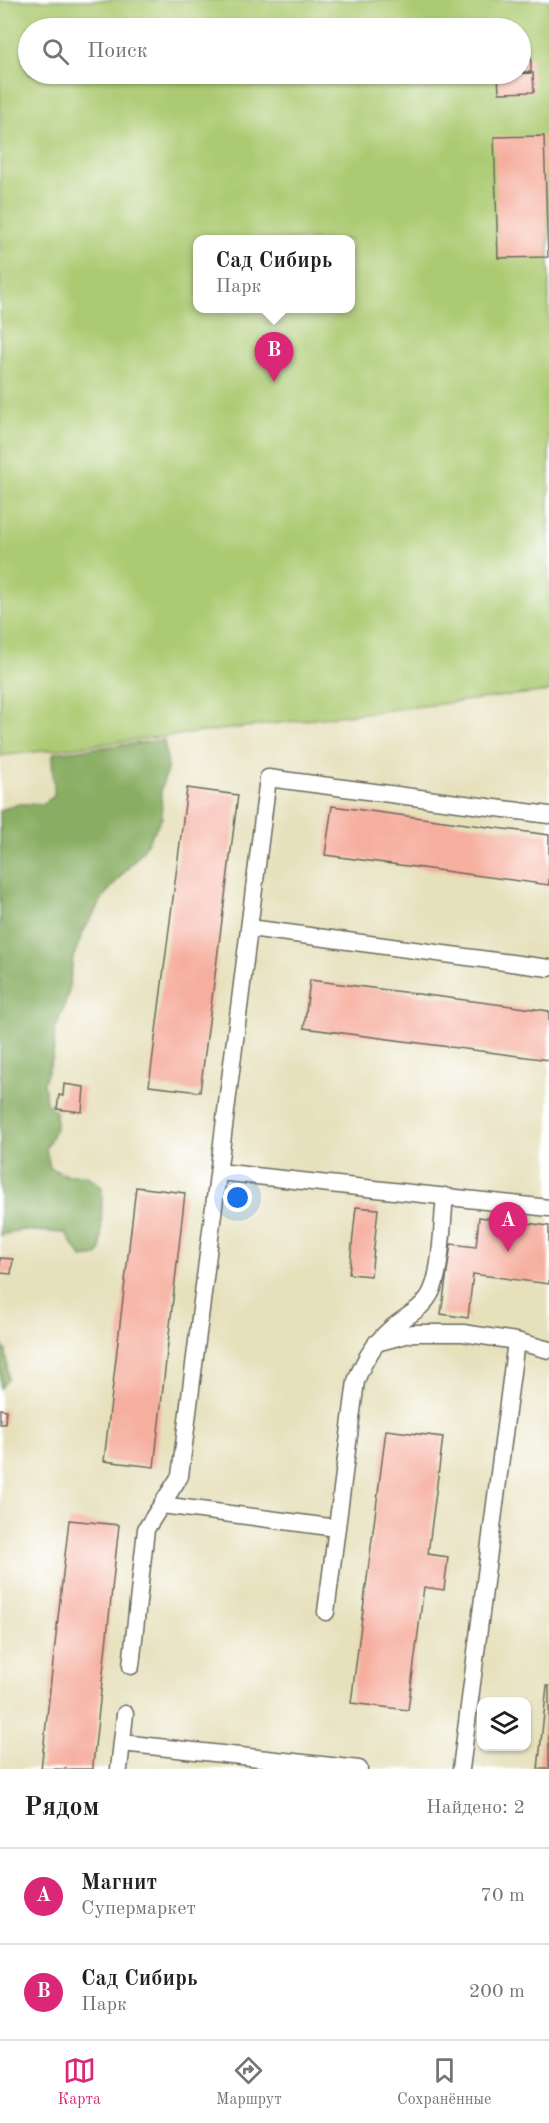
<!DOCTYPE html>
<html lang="ru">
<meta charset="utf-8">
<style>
:root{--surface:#fff;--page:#f2f2f2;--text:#202124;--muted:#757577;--line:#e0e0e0;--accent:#db2777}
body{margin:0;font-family:"Old Standard TT",serif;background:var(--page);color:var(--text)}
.controls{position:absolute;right:18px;bottom:18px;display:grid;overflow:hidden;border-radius:12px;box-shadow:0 2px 4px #0004}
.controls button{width:54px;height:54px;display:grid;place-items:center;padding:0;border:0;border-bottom:2px solid var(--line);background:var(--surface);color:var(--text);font:30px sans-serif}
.you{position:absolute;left:238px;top:1198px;width:21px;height:21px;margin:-15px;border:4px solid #fff;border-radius:50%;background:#1a73e8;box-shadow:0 0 0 9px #1a73e833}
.badge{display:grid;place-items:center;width:39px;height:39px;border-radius:50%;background:var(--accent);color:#fff;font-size:20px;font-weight:700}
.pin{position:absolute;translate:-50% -50px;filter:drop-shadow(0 2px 3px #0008)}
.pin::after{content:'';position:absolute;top:32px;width:21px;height:18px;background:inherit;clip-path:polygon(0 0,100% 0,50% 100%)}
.popup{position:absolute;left:193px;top:235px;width:162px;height:78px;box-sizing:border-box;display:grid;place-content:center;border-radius:12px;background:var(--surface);filter:drop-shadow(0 2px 4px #0005);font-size:20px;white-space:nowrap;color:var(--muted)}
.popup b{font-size:22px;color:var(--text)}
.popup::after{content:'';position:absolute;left:50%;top:100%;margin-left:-12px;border:12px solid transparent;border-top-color:var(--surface)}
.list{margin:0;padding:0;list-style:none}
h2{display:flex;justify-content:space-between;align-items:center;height:78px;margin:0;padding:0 24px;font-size:26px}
h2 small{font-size:20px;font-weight:400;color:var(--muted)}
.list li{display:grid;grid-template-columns:39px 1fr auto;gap:18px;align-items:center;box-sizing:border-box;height:96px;padding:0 24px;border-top:2px solid var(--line)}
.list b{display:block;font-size:22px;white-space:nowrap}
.list p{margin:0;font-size:20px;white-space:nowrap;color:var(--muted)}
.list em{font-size:20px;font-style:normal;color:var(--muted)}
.icon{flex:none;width:33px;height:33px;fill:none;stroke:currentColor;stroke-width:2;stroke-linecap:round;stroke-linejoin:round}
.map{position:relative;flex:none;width:549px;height:1769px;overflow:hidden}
.search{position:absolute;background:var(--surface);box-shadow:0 2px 4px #0004;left:18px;right:18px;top:18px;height:66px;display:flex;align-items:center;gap:15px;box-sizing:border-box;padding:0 21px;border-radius:33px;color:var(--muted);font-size:22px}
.sheet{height:270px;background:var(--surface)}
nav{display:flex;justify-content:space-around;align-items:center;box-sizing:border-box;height:84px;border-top:2px solid var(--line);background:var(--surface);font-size:16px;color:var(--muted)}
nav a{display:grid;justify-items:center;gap:3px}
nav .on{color:var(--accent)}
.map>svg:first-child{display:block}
.green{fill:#acca71;stroke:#6c7a4e;stroke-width:1.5;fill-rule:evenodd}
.forest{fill:#89ae63;stroke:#5a6c47;stroke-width:1.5}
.building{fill:#f6af9f}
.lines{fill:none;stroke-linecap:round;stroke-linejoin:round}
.lane-casing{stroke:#6c6a5d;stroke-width:19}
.lane{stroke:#fff;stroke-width:16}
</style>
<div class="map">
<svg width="549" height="1769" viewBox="0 0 549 1769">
<rect width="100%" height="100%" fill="#fff"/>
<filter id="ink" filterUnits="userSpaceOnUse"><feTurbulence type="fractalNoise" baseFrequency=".0167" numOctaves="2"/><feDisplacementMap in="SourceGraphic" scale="12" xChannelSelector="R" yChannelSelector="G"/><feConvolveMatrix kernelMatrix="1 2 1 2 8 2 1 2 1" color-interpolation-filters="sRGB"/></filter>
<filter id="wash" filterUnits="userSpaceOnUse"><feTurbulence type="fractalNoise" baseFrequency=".008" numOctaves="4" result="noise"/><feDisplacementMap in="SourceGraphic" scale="24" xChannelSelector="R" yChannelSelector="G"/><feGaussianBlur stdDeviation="1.35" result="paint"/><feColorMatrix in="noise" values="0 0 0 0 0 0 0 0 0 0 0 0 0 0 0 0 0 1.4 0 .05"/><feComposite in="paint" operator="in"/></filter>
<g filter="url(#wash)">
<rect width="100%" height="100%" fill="#e6e0bb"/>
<path class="green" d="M 0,0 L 549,0 L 549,691 L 0,756 ZM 28,28 L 520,28 L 520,74 L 28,74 ZM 198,240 L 350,240 L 350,308 L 198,308 Z"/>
<path class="forest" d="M 164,740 L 168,767 L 161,789 L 162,818 L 143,850 L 104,896 L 83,932 L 73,958 L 68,996 L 55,1030 L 53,1057 L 44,1082 L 46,1103 L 56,1112 L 56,1126 L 46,1149 L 50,1168 L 66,1175 L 86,1175 L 102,1187 L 101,1250 L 97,1256 L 82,1258 L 65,1233 L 19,1230 L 0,1236 L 0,810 L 19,804 L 43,804 L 54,796 C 56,781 49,764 54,753 Z
M 0,1342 L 6,1351 L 8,1379 L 0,1388 Z"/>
<g id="blocks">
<path class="building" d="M 520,57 L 531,57 L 531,72 L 520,72 Z
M 533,73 L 534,92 L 499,93 L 498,74 Z
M 544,136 L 548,257 L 498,258 L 494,137 Z
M 187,788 L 238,795 L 200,1092 L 149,1086 Z
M 332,806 L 549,835 L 549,885 L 325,855 Z
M 310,980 L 549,1011 L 549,1060 L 304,1028 Z
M 64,1084 L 84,1087 L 82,1112 L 57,1109 L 59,1095 L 63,1096 Z
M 136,1187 L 185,1193 L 154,1467 L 104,1461 Z
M 356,1207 L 378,1209 L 371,1276 L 349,1274 Z
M 479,1217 L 549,1226 L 549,1284 L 473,1274 L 468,1318 L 441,1314 L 451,1244 L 476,1247 Z
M 0,1258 L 13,1259 L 11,1274 L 0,1273 Z
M 0,1409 L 6,1410 L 5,1424 L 0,1424 Z
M 386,1430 L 443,1437 L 428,1554 L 448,1557 L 444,1590 L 424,1587 L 408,1710 L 351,1703 Z
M 69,1520 L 119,1525 L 93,1765 L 93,1769 L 41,1769 Z
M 547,1686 L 549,1686 L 549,1769 L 538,1769 Z"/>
</g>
</g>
<g filter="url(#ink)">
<use href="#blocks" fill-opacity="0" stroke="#6c6a5d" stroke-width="1.5"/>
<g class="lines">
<g class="lane-casing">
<path id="lane" d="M 250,928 L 549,968
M 219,1172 L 549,1208
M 376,1343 L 413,1333 L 463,1333 L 516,1341 L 549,1350
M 162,1505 L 337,1528
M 326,1612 L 356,1381 C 365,1357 377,1338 398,1323 C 409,1315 422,1308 429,1296 C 442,1277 442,1221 445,1196
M 131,1666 L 146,1529 L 180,1476 L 268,778 L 549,815
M 122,1743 L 359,1769
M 119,1769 L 125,1714
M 461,1769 L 516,1341"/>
</g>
<use href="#lane" class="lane"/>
</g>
</g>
</svg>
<div class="controls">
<button><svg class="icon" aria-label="layers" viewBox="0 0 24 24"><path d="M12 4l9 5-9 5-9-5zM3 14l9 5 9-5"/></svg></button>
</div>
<div class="you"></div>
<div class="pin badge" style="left:508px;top:1252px">A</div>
<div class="pin badge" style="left:274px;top:382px">B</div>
<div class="popup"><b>Сад Сибирь</b>Парк</div>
<div class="search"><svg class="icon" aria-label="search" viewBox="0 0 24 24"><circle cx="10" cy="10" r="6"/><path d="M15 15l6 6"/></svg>Поиск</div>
</div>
<section class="sheet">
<h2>Рядом<small>Найдено: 2</small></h2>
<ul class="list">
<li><span class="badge">A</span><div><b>Магнит</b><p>Супермаркет</p></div><em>70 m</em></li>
<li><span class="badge">B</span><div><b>Сад Сибирь</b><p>Парк</p></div><em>200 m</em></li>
</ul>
</section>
<nav>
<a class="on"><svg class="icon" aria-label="map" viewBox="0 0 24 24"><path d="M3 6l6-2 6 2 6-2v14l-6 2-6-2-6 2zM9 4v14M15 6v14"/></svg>Карта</a>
<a><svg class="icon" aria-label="directions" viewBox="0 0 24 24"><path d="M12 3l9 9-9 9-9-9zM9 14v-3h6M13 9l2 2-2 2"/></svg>Маршрут</a>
<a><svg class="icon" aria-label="saved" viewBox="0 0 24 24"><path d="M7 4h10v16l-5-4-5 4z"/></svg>Сохранённые</a>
</nav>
